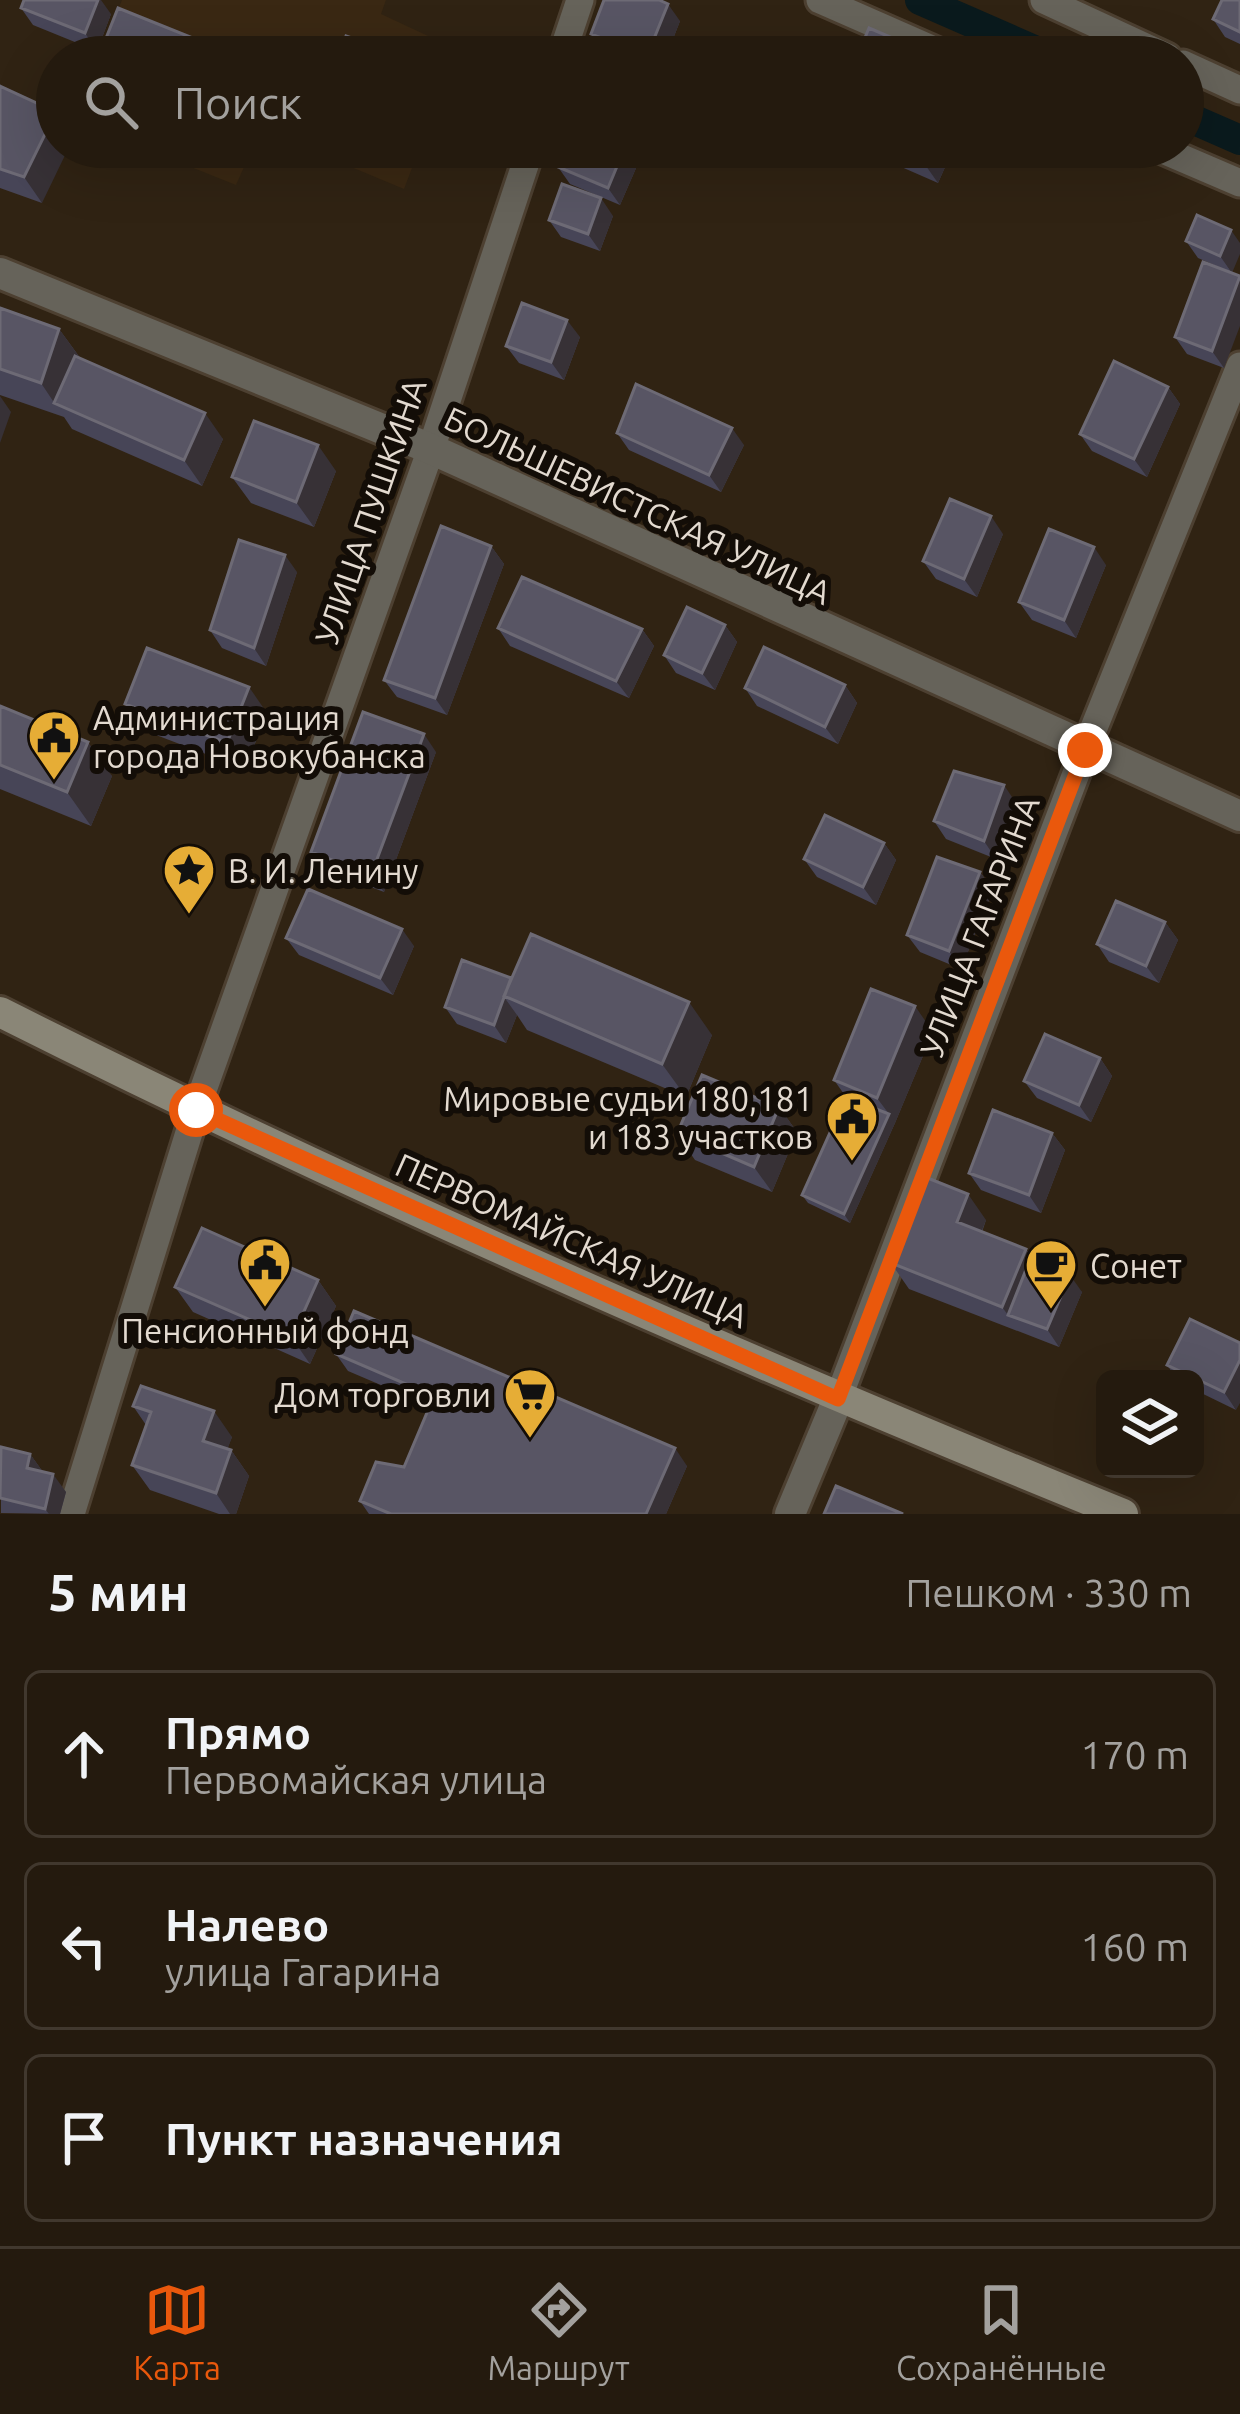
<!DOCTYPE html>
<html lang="ru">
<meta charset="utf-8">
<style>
:root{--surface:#241a0e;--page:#2c2317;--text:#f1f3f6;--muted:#a3a19e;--line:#41382e;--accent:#ea580c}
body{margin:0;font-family:Ubuntu,sans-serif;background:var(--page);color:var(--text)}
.controls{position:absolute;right:36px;bottom:36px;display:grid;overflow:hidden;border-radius:18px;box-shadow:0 12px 48px #0002}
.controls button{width:108px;height:108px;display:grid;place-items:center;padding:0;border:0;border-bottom:3px solid var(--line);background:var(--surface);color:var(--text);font:60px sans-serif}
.stop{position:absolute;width:36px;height:36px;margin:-27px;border:9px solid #ea580c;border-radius:50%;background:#fff}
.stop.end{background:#ea580c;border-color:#fff;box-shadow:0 3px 12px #0008}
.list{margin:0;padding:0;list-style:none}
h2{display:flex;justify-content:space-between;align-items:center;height:156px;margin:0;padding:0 48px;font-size:51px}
h2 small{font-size:39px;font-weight:400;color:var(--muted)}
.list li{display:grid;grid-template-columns:78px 1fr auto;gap:36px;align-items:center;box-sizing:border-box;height:168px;margin:0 24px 24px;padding:0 24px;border:3px solid var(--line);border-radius:18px}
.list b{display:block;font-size:45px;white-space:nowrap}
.list p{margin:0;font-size:39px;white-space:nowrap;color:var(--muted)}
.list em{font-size:39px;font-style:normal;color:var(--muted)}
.icon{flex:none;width:66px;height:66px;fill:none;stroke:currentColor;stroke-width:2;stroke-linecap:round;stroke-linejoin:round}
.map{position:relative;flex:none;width:1240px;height:1514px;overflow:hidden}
.search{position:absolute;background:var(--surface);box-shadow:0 12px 48px #0002;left:36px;right:36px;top:36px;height:132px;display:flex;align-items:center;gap:30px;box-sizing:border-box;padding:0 42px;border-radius:66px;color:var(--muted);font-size:45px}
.sheet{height:732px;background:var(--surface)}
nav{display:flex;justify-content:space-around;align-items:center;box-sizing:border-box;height:168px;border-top:3px solid var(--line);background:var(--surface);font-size:33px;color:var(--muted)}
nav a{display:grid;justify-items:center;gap:6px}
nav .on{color:var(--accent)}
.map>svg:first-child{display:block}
.built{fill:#3a2813}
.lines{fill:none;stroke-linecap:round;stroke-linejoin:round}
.canal{stroke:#0a1a1d;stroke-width:30}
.minor-casing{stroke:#4d4031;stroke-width:33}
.tertiary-casing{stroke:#4d4031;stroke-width:36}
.secondary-casing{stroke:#4d4031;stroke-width:36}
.minor{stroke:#66635a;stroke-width:27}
.tertiary{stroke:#66635a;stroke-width:30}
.secondary{stroke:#8a8677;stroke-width:30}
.wall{fill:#474557}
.shaded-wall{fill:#373136}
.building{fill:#585564;stroke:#6d6a75;stroke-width:3}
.route{stroke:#ea580c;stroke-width:15}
.labels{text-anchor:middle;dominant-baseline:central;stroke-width:12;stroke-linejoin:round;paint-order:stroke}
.street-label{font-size:33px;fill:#e3dad0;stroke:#130d07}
.poi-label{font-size:33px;fill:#e3dad0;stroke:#130d07;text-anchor:start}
</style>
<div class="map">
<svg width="1240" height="1514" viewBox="0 0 1240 1514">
<rect width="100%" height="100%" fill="#302313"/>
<path class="built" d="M 122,0 L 386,0 L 381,14 L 456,49 L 453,57 L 99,57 Z
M 141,147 L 253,147 L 236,185 Z
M 303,147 L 420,147 L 404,189 Z"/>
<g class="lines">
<path class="canal" d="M 920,0 L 1050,57
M 1183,115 L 1240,140"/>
<g class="minor-casing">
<path id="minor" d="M 820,0 L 950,57
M 1044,0 L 1167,57
M 561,57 L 580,0
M 1183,64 L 1240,90
M 1156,147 L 1240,183
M 838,1399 L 1085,750 L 1240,366
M 71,1514 L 196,1110 L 431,449 L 531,147"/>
</g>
<g class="tertiary-casing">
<path id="tertiary" d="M 0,273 L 431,449 L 1240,816
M 790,1514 L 838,1399"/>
</g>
<g class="secondary-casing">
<path id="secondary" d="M 0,1012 C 366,1196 743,1360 1123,1514"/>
</g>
<use href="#minor" class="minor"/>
<use href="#tertiary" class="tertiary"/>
<use href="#secondary" class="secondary"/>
</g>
<path class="wall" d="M 1240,0 L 1240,44 L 1225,37 L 1213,19 Z
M 21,8 L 111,14 L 97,51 L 33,25 Z
M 680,21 L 666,57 L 616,57 L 603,52 L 591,34 Z
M 0,86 L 42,203 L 0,188 Z
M 406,147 L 445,147 L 441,159 Z
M 879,147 L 954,147 L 938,183 L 890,162 Z
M 640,159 L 620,205 L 570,184 L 558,167 Z
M 1197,215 L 1232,273 L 1224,368 L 1187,354 L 1175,337 L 1228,271 L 1198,258 L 1186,241 Z
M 613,216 L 600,251 L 561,237 L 549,220 Z
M 0,308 L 59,329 L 81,359 L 223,439 L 202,486 L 72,429 L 64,417 L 0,395 Z
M 580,337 L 564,380 L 519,363 L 506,346 Z
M 1168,387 L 1180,404 L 1147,477 L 1092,451 L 1080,434 Z
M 617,433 L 744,445 L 721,492 L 629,450 Z
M 336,471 L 314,527 L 251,503 L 232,477 Z
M 1003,534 L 977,597 L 936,579 L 923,561 Z
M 491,546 L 504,564 L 447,715 L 397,697 L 384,680 Z
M 1106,565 L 1076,638 L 1032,620 L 1019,602 Z
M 297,572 L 266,666 L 222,648 L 210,630 Z
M 725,625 L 737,642 L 715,690 L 676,673 L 664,655 Z
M 498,628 L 642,629 L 654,646 L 629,698 L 510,646 Z
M 845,685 L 857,703 L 838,744 L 757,706 L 745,688 Z
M 125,704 L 267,713 L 245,769 L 143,730 Z
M 0,706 L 112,776 L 91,826 L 0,789 Z
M 436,752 L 384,892 L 323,869 L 311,852 Z
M 1016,803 L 996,859 L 946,839 L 934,821 Z
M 884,843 L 896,860 L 876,905 L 817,877 L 804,859 Z
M 980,872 L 993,890 L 961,969 L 920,952 L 907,935 Z
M 1165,922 L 1178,940 L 1159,983 L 1109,962 L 1097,944 Z
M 286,938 L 414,946 L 393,995 L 299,955 Z
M 512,979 L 712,1035 L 686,1097 L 527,1030 L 517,1015 L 506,1043 L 457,1024 L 445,1007 Z
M 933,1032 L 895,1123 L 850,1223 L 808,1203 L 802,1195 L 846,1097 L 834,1080 Z
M 1100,1058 L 1112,1076 L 1091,1122 L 1037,1098 L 1024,1081 Z
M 779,1107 L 797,1132 L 772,1192 L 695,1160 L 677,1134 Z
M 1052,1133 L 1065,1150 L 1041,1213 L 981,1190 L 969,1173 Z
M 986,1220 L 982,1232 L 1026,1249 L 1031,1257 L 1082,1292 L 1059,1347 L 909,1289 L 891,1263 Z
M 318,1280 L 336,1306 L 310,1364 L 193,1312 L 175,1287 Z
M 1190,1319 L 1236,1410 L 1195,1390 L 1195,1379 L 1177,1379 L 1167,1365 Z
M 336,1354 L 687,1466 L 666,1514 L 369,1514 L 360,1501 L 404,1467 L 430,1406 L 348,1371 Z
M 133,1406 L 232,1437 L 227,1449 L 231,1450 L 249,1476 L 236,1514 L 219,1514 L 150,1490 L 132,1465 L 146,1425 Z
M 1,1447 L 30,1454 L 43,1472 L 66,1492 L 60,1514 L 1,1513 Z"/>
<path class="shaded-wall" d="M 98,0 L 101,0 L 111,14 L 97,51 L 85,33 Z
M 668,4 L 680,21 L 666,57 L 648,57 Z
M 198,40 L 210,57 L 191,57 Z
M 56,112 L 57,147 L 69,147 L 42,203 L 24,177 Z
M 432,147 L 445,147 L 441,159 Z
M 625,147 L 631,147 L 640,159 L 620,205 L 608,188 Z
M 934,147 L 954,147 L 938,183 L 926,166 Z
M 601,198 L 613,216 L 600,251 L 588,234 Z
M 1231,230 L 1240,243 L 1240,254 L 1232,273 L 1220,256 Z
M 1240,276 L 1240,326 L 1224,368 L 1212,351 Z
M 567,320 L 580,337 L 564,380 L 551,362 Z
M 59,329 L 83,362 L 55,404 L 41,383 Z
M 1168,387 L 1180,404 L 1147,477 L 1134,459 Z
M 0,396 L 11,412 L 0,443 Z
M 205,413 L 223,439 L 202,486 L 184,460 Z
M 732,428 L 744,445 L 721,492 L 709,475 Z
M 318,445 L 336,471 L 314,527 L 296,502 Z
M 991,516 L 1003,534 L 977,597 L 964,579 Z
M 491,546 L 504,564 L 447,715 L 435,698 Z
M 1094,547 L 1106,565 L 1076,638 L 1064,620 Z
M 285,555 L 297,572 L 266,666 L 254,648 Z
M 725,625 L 737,642 L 715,690 L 702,673 Z
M 642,629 L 654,646 L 629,698 L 616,681 Z
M 845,685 L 857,703 L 838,744 L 825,727 Z
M 249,687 L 267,713 L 245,769 L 227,743 Z
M 424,734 L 436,752 L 384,892 L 371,875 Z
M 88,742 L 112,776 L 91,826 L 67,792 Z
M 1004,785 L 1016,803 L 996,859 L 984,841 Z
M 884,843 L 896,860 L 876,905 L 863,887 Z
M 980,872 L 993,890 L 961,969 L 949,951 Z
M 1165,922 L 1178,940 L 1159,983 L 1146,966 Z
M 402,929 L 414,946 L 393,995 L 380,978 Z
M 504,997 L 517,1015 L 506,1043 L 494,1025 Z
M 689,1002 L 712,1035 L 686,1097 L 662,1064 Z
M 915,1006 L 933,1032 L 895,1123 L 850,1223 L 844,1214 L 889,1114 L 877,1098 Z
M 1100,1058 L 1112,1076 L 1091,1122 L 1079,1105 Z
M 779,1107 L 797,1132 L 772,1192 L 754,1167 Z
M 1052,1133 L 1065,1150 L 1041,1213 L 1029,1195 Z
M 968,1194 L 986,1220 L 975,1248 L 957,1222 Z
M 1026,1249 L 1044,1275 L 1008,1315 L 1002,1307 Z
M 1070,1275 L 1082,1292 L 1059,1347 L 1047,1329 Z
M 318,1280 L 336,1306 L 310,1364 L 292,1338 Z
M 1240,1360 L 1240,1403 L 1236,1410 L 1224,1392 Z
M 214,1411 L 232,1437 L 221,1467 L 203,1441 Z
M 675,1448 L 687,1466 L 666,1514 L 646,1514 Z
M 231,1450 L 249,1476 L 236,1514 L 230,1514 L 216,1493 Z
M 30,1454 L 43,1472 L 27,1468 Z
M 53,1474 L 66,1492 L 60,1514 L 49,1514 L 45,1509 Z"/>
<path class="building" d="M 24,0 L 98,0 L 85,33 L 21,8 Z
M 604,0 L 659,0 L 668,4 L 647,56 L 591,34 Z
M 1222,0 L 1240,0 L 1240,32 L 1213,19 Z
M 118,8 L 198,40 L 191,57 L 116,57 L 101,51 Z
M 869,28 L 923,51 L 920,57 L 857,57 Z
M 346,36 L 406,57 L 338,57 Z
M 0,86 L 56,112 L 24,177 L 0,169 Z
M 566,147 L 625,147 L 608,188 L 558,167 Z
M 882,147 L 934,147 L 926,166 Z
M 562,184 L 601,198 L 588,234 L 549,220 Z
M 1197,215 L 1231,230 L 1220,256 L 1186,241 Z
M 1203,262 L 1240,276 L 1212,351 L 1175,337 Z
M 522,303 L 567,320 L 551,362 L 506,346 Z
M 0,308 L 59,329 L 41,383 L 0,369 Z
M 75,356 L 205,413 L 184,460 L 54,403 Z
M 1114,361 L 1168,387 L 1134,459 L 1080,434 Z
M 636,384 L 732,428 L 709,475 L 617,433 Z
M 254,421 L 318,445 L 296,502 L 232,477 Z
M 950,499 L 991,516 L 964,579 L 923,561 Z
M 441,526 L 491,546 L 435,698 L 384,680 Z
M 1049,529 L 1094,547 L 1064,620 L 1019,602 Z
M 239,540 L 285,555 L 254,648 L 210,630 Z
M 522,577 L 642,629 L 616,681 L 498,628 Z
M 687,607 L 725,625 L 702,673 L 664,655 Z
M 764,647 L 845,685 L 825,727 L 745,688 Z
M 147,648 L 249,687 L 227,743 L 125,704 Z
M 0,706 L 88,742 L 67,792 L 0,765 Z
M 363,712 L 424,734 L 371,875 L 311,852 Z
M 954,771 L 1004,785 L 984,841 L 934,821 Z
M 825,815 L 884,843 L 863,887 L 804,859 Z
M 937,857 L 980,872 L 949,951 L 907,935 Z
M 308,889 L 402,929 L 380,978 L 286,938 Z
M 1116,901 L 1165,922 L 1146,966 L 1097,944 Z
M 531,934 L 689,1002 L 662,1064 L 504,996 Z
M 462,960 L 511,978 L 494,1025 L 445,1007 Z
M 871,989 L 915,1006 L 877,1098 L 834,1080 Z
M 1045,1034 L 1100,1058 L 1079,1105 L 1024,1081 Z
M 702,1075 L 779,1107 L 754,1167 L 677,1134 Z
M 846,1097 L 889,1114 L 844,1214 L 802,1195 Z
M 993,1110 L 1052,1133 L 1029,1195 L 969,1173 Z
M 925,1177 L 968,1194 L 957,1222 L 1026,1249 L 1002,1307 L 891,1263 Z
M 202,1228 L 318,1280 L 292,1338 L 175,1287 Z
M 1031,1257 L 1070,1275 L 1047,1329 L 1008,1315 Z
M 354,1311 L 675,1448 L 646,1514 L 391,1514 L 360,1501 L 376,1462 L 404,1467 L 434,1396 L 336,1354 Z
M 1190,1319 L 1240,1343 L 1240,1360 L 1224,1392 L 1167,1365 Z
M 141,1386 L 214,1411 L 203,1441 L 231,1450 L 216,1493 L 132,1465 L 151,1412 L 133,1406 Z
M 1,1447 L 30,1454 L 27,1468 L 53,1474 L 45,1509 L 0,1498 Z
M 836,1486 L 903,1514 L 824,1514 Z"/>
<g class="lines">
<path class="route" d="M 196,1110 L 838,1399 L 1085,750"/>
</g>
<defs>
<g id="civic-pin" transform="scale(2.7)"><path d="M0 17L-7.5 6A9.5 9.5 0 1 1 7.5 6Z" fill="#e6ad36" stroke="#130d07"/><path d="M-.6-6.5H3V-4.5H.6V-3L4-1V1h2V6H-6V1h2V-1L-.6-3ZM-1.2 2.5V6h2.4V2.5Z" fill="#111"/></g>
<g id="sight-pin" transform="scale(2.7)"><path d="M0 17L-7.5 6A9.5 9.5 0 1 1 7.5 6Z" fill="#e6ad36" stroke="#130d07"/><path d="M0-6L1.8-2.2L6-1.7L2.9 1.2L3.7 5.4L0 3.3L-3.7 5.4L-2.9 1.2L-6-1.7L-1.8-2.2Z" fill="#111"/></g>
<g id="cafe-pin" transform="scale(2.7)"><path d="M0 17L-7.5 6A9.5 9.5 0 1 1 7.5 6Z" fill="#e6ad36" stroke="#130d07"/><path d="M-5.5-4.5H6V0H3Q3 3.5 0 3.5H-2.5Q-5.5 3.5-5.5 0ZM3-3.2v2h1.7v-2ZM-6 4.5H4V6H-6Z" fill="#111"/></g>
<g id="supermarket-pin" transform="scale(2.7)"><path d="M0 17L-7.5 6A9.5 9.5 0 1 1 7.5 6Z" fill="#e6ad36" stroke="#130d07"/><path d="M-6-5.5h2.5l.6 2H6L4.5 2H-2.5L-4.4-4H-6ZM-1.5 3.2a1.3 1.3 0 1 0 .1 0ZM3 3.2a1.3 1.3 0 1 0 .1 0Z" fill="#111"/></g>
</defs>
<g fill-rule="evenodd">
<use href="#civic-pin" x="54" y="736"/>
<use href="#sight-pin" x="189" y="870"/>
<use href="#civic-pin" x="852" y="1117"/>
<use href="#civic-pin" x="265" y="1263"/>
<use href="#cafe-pin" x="1051" y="1265"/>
<use href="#supermarket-pin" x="530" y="1394"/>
</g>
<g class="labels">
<g class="street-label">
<text transform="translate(638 505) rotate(25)">БОЛЬШЕВИСТСКАЯ УЛИЦА</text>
<text transform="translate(370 511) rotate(-71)">УЛИЦА ПУШКИНА</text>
<text transform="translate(979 926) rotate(-69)">УЛИЦА ГАГАРИНА</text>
<text transform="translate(572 1240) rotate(24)">ПЕРВОМАЙСКАЯ УЛИЦА</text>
</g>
<g class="poi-label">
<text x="93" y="717">Администрация<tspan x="93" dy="38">города Новокубанска</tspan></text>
<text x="228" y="870">В. И. Ленину</text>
<text x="813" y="1098" text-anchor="end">Мировые судьи 180,181<tspan x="813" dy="38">и 183 участков</tspan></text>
<text x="1090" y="1265">Сонет</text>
<text x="265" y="1330" text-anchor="middle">Пенсионный фонд</text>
<text x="491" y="1394" text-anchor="end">Дом торговли</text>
</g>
</g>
</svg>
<div class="controls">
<button><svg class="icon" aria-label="layers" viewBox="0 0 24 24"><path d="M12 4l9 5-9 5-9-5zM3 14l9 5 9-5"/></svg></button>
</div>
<div class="stop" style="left:196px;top:1110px"></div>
<div class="stop end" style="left:1085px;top:750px"></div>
<div class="search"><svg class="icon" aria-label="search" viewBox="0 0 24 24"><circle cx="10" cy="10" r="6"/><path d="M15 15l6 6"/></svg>Поиск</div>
</div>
<section class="sheet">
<h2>5 мин<small>Пешком · 330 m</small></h2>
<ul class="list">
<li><svg class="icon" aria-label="ahead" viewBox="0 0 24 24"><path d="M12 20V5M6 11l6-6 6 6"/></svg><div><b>Прямо</b><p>Первомайская улица</p></div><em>170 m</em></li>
<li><svg class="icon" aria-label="left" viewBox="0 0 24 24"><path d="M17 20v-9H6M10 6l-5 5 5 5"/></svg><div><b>Налево</b><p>улица Гагарина</p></div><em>160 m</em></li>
<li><svg class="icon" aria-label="arrive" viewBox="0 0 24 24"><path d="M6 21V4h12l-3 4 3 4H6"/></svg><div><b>Пункт назначения</b></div></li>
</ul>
</section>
<nav>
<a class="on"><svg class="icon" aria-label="map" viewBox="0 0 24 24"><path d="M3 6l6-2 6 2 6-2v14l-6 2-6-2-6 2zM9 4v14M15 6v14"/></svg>Карта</a>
<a><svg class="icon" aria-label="directions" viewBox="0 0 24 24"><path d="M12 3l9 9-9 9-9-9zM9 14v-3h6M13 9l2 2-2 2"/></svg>Маршрут</a>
<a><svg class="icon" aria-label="saved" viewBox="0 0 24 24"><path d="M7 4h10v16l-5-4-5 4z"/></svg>Сохранённые</a>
</nav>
